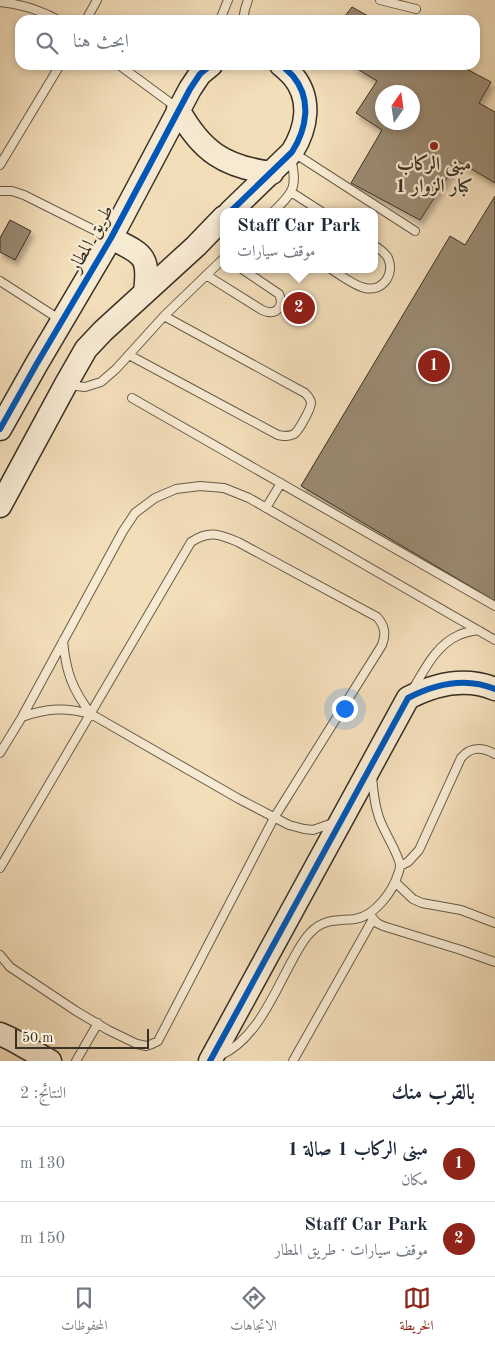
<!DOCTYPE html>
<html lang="ar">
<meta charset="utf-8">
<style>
:root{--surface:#fff;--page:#f6f6f7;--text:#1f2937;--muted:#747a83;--line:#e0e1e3;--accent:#8f2418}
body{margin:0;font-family:"Old Standard TT",Amiri,serif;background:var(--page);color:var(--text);direction:rtl}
.compass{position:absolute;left:375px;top:85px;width:45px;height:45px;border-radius:50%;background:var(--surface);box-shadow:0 2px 8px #0003;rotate:13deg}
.scale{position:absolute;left:15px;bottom:12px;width:134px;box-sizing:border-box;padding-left:5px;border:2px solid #3a3024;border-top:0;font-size:14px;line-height:18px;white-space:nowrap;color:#3a3024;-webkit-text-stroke:4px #f7ead2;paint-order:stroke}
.you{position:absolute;left:344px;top:708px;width:18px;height:18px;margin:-12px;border:4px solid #fff;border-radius:50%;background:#1a73e8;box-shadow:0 0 0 8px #1a73e833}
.badge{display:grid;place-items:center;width:32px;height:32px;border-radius:50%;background:var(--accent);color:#fff;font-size:16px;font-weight:700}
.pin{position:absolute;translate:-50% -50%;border:2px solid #fff;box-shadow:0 1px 5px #0006}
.popup{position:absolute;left:220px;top:208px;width:158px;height:65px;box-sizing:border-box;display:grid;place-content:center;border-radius:10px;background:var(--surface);filter:drop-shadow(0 1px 4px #0005);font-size:16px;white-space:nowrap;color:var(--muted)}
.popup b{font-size:19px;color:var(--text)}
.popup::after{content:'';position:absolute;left:50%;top:100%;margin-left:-10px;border:10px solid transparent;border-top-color:var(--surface)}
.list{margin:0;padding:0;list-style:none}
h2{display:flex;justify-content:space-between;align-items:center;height:65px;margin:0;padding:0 20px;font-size:21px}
h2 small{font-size:16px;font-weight:400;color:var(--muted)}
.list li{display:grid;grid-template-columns:32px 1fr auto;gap:15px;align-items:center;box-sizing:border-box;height:75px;padding:0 20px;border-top:1px solid var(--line)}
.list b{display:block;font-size:19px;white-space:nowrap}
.list p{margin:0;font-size:16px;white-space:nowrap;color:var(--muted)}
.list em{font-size:16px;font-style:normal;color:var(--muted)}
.icon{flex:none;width:28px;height:28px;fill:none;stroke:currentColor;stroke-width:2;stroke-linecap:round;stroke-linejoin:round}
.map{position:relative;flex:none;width:495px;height:1061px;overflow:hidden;direction:ltr}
.search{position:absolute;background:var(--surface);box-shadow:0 2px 8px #0003;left:15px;right:15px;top:15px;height:55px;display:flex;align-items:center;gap:12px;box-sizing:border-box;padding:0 18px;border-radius:15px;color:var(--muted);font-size:19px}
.sheet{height:215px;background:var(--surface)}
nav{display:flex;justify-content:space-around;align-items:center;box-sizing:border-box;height:70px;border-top:1px solid var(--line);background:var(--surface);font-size:14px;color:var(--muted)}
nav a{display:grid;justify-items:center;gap:2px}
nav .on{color:var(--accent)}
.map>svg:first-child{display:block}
.building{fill:#9a8a72;stroke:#3a3024;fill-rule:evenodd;filter:url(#shadow)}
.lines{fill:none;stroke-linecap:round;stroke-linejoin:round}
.lane-casing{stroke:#685c4a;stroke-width:10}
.secondary-casing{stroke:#3a3024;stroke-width:25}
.lane{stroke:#f7ead2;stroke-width:8}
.secondary{stroke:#f7ead2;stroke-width:22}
.cycleway-casing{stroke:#f7ead2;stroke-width:9}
.cycleway{stroke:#0057b8;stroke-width:6}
.poi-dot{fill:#8f2418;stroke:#f7ead2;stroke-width:2}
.labels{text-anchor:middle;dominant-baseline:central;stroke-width:4.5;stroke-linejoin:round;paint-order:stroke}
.poi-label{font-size:19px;font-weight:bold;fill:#3a3024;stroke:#f7ead2}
.street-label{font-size:19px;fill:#3a3024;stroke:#f7ead2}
</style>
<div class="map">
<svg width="495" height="1061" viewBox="0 0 495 1061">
<defs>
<filter id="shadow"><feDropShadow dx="3" dy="5.5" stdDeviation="2.5" flood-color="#0004"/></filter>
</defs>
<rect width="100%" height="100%" fill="#f3deba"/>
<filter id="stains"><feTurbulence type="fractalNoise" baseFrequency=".004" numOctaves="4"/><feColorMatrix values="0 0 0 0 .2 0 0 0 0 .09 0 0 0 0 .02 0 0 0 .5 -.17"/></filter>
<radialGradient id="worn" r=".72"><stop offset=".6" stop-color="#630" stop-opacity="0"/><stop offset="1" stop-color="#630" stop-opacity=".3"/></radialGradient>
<path class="building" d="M 352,7 L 375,20 L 342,20 Z
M 351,65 L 459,65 L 491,82 L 479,103 L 495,112 L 495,183 L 458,161 L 420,220 L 351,183 L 382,130 L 356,113 L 377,81 ZM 382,92 L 412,92 L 412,122 L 382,122 Z
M 495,196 L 495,601 L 301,486 L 450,236 L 465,245 Z
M 10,220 L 31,231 L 15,260 L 0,252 L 0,238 Z"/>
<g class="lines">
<g class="lane-casing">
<path id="lane" d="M 380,0 L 416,9
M 0,2 C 21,4 40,10 58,20
M 86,20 L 97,0
M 220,20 L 228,0
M 243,20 L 245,9 L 248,0
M 119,65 L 176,107
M 294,153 L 415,231
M 0,165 L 60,65
M 0,191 L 12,191 L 24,195 L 110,238
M 291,192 L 322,212
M 273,212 C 295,191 297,187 291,157
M 331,269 C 340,275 355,286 365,288 C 383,292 395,274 388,258 C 386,253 379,249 374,245
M 206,275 L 262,310 C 275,316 285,308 279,294 L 242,269
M 0,281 L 59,319
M 129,355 L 278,435 C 284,436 288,437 294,434 C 298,432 311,409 311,403 C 311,399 308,396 305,393 L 164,316
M 68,385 L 85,387 L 101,382 L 116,369 L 164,316 L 224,258
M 132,398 L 495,606
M 266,508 L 281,483
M 63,641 C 66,672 72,689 91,714
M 413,689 C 425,669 436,645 459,635 C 465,632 472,631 478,630
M 22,717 C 47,708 65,707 91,714 L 239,799 L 289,825 L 304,829 L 313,830 L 333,823
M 0,753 L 22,717 L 123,531 L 135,513 L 155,498 L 176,489 L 200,486 L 224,488 L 249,498 L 495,640
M 400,866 L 408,862 L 419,850 L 461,758 C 471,746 482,747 495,754
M 0,868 L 191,542 C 209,530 219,534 238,542 L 377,617 C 385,626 386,634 382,645 L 274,818 L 158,1041 L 152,1044 L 146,1046 L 137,1044 L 108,1030 L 76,1011 L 10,967 L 0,955
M 395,882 L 413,899 L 422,903 L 461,910 L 495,923
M 370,915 L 377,923 L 383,926 L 461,950 L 495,962
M 221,1055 C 257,1039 275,991 293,959 C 298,950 303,940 310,933 C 324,918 337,921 355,919 C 375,916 393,891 398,874 C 399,871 400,869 400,866 C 400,855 381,828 378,814 C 374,802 373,789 372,776
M 76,1061 L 98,1023
M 293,1061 L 373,919"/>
</g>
<g class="secondary-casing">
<path id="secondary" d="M 178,109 C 201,151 224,167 272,173
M 230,212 L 292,152 C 307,128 312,99 293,76 C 289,72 285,68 281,65
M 111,238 C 142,254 150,254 145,292
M 0,429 L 36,365 L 111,238 L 190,89 L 200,74 L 211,65
M 0,506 L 66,384 L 86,349 L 103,331 L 196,246 L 224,217
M 0,1034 L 11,1039 L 50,1061
M 210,1061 L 408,698 C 435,684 466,677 495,689"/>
</g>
<use href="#lane" class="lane"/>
<use href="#secondary" class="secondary"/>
<g class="cycleway-casing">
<path id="cycleway" d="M 230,212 L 292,152 C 307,128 312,99 293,76 C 289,72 285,68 281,65
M 0,429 L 36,365 L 111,238 L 190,89 L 200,74 L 211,65
M 210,1061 L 408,698 C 435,684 466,677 495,689"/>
</g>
<use href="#cycleway" class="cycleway"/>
</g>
<circle class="poi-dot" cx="434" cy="146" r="5"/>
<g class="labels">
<g class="poi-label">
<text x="434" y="165">مبنى الركاب<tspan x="434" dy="22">1 كبار الزوار</tspan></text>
</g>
<g class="street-label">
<text transform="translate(92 239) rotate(-61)">طريق المطار</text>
</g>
</g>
<rect width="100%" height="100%" filter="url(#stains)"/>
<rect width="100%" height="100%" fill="url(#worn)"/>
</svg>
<svg class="compass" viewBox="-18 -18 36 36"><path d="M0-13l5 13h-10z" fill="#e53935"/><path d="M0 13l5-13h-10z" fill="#747a83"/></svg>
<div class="scale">50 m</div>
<div class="you"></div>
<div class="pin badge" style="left:434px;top:366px">1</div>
<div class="pin badge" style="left:299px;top:308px">2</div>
<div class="popup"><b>Staff Car Park</b>موقف سيارات</div>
<div class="search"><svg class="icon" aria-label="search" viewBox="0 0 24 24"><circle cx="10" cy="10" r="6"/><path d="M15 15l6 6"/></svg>ابحث هنا</div>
</div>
<section class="sheet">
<h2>بالقرب منك<small>النتائج: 2</small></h2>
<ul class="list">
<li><span class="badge">1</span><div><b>مبنى الركاب 1 صالة 1</b><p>مكان</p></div><em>130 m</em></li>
<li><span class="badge">2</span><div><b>Staff Car Park</b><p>موقف سيارات · طريق المطار</p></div><em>150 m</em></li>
</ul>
</section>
<nav>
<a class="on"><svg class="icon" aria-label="map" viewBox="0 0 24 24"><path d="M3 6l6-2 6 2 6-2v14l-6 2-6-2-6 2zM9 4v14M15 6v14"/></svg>الخريطة</a>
<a><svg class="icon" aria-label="directions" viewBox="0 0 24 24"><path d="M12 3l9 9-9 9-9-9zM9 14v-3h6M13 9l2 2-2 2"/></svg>الاتجاهات</a>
<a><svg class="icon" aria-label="saved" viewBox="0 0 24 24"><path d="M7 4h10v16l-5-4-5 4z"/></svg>المحفوظات</a>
</nav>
